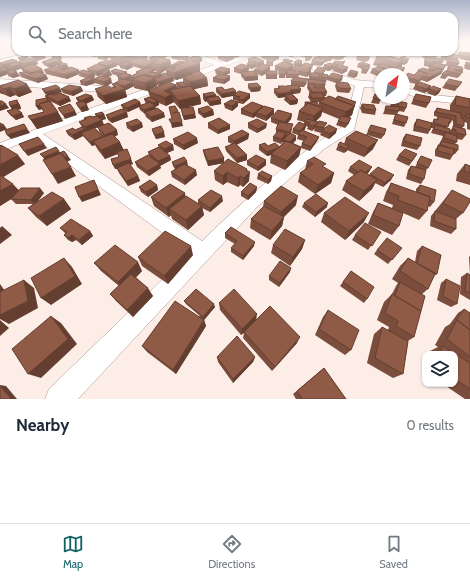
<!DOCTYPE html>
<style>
:root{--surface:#fff;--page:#f2f2f3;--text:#1f2937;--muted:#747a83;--line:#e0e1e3;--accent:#116264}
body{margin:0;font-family:Cabin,sans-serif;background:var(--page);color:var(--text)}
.controls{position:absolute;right:12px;bottom:12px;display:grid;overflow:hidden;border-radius:8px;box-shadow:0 1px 3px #0004}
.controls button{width:36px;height:36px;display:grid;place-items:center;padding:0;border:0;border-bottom:1px solid var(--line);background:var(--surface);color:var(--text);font:20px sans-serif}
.compass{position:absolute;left:374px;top:68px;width:36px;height:36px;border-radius:50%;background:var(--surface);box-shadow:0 1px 3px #0004;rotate:31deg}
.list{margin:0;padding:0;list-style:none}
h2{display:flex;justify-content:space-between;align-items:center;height:52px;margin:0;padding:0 16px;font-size:17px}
h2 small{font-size:13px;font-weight:400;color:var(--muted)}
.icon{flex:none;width:22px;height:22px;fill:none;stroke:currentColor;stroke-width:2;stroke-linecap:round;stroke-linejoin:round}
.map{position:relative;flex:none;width:470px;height:399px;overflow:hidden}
.search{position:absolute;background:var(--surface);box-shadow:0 1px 3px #0004;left:12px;right:12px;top:12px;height:44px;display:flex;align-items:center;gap:10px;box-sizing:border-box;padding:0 14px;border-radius:12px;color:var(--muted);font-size:15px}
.sheet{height:124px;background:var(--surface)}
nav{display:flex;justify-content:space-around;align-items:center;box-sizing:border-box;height:56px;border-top:1px solid var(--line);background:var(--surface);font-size:11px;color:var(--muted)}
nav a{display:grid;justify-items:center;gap:2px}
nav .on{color:var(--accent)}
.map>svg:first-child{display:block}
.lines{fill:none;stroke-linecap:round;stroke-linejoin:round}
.minor-casing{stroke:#a7948d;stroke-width:1}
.minor{fill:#fff;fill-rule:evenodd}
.rail-casing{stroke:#615855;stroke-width:2}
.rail{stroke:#fff;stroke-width:1.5;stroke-dasharray:4.5;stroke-linecap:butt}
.wall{fill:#7b4d3c;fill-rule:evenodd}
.shaded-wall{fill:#643f31}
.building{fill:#8f5a46;stroke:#643f31}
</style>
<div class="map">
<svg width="470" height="399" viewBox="0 0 470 399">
<rect width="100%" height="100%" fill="#fdede7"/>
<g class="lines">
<g class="minor-casing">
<path id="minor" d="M 31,52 L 43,52 L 0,65 L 0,60 Z
M 183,52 L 194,52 L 221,62 L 250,52 L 270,52 L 282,54 L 355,80 L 380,82 L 380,88 L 364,87 L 354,130 L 324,149 L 256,208 L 78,399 L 45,399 L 49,389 L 190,253 L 33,138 L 0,152 L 0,143 L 86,110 L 214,65 ZM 255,55 L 270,57 L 291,61 L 355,86 L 345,125 C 292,157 246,198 202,241 L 43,134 Z
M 0,79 L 117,87 L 122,90 L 117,93 L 0,85 Z
M 404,87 L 426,94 L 470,99 L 470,105 L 425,100 L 404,93 Z"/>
</g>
<use href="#minor" class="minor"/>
<g class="rail-casing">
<path id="rail" d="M 0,41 L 6,40"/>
</g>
<use href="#rail" class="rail"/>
</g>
<path class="wall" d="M 454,40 L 458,40 L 457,42 L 454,42 Z
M 52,52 L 74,52 L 61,56 L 62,59 L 60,59 L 61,60 L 62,63 L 69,68 L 79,72 L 88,71 L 87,69 L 99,65 L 98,63 L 111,61 L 110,57 L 105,60 L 98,59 L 97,56 L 94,57 L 88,55 L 87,52 L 101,52 L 101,53 L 103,52 L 142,52 L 145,55 L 148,59 L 145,60 L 149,61 L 149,58 L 156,55 L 155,54 L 152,55 L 146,54 L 146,52 L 182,52 L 182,53 L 179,54 L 182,55 L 182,54 L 190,54 L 188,56 L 189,60 L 186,61 L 172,59 L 171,55 L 168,55 L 168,56 L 165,57 L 165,59 L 170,60 L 172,67 L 170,68 L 172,68 L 172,65 L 184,62 L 190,60 L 189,58 L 192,57 L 192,56 L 202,58 L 202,61 L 198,63 L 200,63 L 200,71 L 199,71 L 207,78 L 208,86 L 194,89 L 200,96 L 201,104 L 188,107 L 195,114 L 196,118 L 184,120 L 181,109 L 180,109 L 173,101 L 174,102 L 166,106 L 159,103 L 159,105 L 155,107 L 165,117 L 152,122 L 146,117 L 145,114 L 140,110 L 139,107 L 128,112 L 124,110 L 128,117 L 112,123 L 108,120 L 106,115 L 123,109 L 121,105 L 140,102 L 141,105 L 146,104 L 144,99 L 150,97 L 148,91 L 159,86 L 157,85 L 157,86 L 147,91 L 134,88 L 134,86 L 126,90 L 125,90 L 127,97 L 106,104 L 98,97 L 95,89 L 105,86 L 95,83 L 86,86 L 81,85 L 80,81 L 86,78 L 79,76 L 79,74 L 67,79 L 46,74 L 44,70 L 58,68 L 57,65 L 50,68 L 44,65 L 42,62 L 52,58 L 51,55 L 54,54 L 52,54 ZM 117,65 L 120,66 L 120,68 L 127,70 L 133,67 L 132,66 L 142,69 L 136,72 L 137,73 L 131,76 L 127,74 L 127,72 L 111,71 L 112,74 L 118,76 L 118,80 L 119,81 L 112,84 L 114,88 L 111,88 L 106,86 L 112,83 L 107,78 L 112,75 L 109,69 L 117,66 ZM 166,70 L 166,74 L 161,74 L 161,73 L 154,72 L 154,71 L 161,73 ZM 94,75 L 98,76 L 101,75 L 102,76 L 94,79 L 93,78 L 95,77 ZM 183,78 L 183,83 L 176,83 L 177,88 L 178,88 L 177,88 L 176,85 L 169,82 L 174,81 L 173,79 L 176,80 Z
M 201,52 L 215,52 L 209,55 L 201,53 Z
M 223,52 L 253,52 L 247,55 L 243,55 L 235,58 L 234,57 L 234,59 L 226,62 L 218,59 L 218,55 L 224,53 L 223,53 Z
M 278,52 L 285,52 L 283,54 L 278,53 Z
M 285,52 L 307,52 L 306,55 L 304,57 L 295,55 L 292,57 L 285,55 Z
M 308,52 L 316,52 L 316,53 L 312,55 L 312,58 L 309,61 L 305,61 L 305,57 L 308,54 L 307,54 Z
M 322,52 L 354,52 L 354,53 L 347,54 L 346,57 L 344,57 L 343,59 L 337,60 L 332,59 L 332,60 L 325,62 L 321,66 L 313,65 L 312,68 L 311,69 L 311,73 L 313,73 L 314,72 L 323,68 L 324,65 L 332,64 L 333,63 L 344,65 L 343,66 L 347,71 L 342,74 L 333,71 L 333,69 L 328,71 L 324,70 L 324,74 L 328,75 L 328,76 L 342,80 L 339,82 L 351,89 L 349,93 L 337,92 L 335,86 L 336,83 L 327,80 L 327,79 L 326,82 L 325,82 L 325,88 L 327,92 L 326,96 L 324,96 L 325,98 L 325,99 L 354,106 L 352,115 L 348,118 L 349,123 L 345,128 L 336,125 L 339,119 L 322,112 L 321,116 L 316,121 L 317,124 L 336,133 L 329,139 L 320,135 L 321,133 L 314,131 L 315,128 L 312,131 L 307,129 L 308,127 L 306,126 L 305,129 L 304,131 L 319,137 L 317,141 L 310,151 L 301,148 L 299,156 L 285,170 L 270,163 L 271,155 L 267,156 L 259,150 L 259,145 L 279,147 L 283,143 L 283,141 L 281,144 L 273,141 L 273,137 L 276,134 L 276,129 L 278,125 L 271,122 L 271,118 L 292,114 L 291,119 L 287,124 L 292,129 L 291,134 L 296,136 L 296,140 L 293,143 L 301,147 L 302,143 L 304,141 L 297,139 L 298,135 L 292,133 L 293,129 L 304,124 L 304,122 L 297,120 L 299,111 L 304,107 L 305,102 L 311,102 L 308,97 L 310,93 L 307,88 L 308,79 L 309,79 L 309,74 L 307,77 L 299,75 L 298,77 L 307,83 L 304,87 L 298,87 L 301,89 L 300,93 L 291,94 L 298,100 L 297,104 L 290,105 L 284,100 L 285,97 L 278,98 L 274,93 L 274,89 L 278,88 L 278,86 L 286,87 L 291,85 L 291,81 L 293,78 L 286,78 L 286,73 L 285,78 L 279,78 L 279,71 L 275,70 L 275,66 L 283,62 L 283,60 L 286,59 L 293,64 L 293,68 L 295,66 L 293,66 L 294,62 L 302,61 L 302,65 L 311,64 L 312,60 L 317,57 L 317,56 L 322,54 ZM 314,102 L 319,102 L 318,106 Z
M 363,52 L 375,52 L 375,53 L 371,56 L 362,54 Z
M 397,52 L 408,52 L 407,55 L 405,57 L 396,55 Z
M 424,52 L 432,52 L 437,56 L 436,58 L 441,59 L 441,56 L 444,52 L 450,52 L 449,53 L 457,55 L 459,52 L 470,53 L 470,61 L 460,59 L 457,56 L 458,59 L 457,60 L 459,64 L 457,66 L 463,70 L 460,76 L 457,78 L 448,76 L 445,79 L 440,78 L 442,74 L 447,70 L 447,69 L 448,66 L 446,66 L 446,63 L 447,61 L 442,60 L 443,62 L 441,64 L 446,65 L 441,74 L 427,82 L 421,80 L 418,84 L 431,86 L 430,88 L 441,89 L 439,93 L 435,96 L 427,93 L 428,91 L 424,93 L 413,89 L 415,85 L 416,84 L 404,81 L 405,77 L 414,75 L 416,73 L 418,70 L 428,69 L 429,67 L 424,66 L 424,60 L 425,58 L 423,58 L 422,55 Z
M 261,54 L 279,59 L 273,61 L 273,66 L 267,66 L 270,66 L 270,70 L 269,71 L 277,75 L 277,79 L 266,79 L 266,73 L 262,76 L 257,74 L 258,80 L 245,81 L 241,76 L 241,74 L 234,72 L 234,68 L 247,65 L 247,64 L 248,63 L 248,59 L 266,65 L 267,60 L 261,58 ZM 256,67 L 258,67 L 254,70 L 254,71 L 246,72 L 249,70 L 249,68 L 251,69 Z
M 360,54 L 369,60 L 365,62 L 356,60 L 357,56 Z
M 44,55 L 46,58 L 37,61 L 38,64 L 35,65 L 44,73 L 42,74 L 46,75 L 48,79 L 38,83 L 21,77 L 19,73 L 23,72 L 21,68 L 15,71 L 20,76 L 13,78 L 8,76 L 8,74 L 0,77 L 0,63 L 19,63 L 18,62 L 20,61 L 18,58 L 33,59 L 31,56 Z
M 376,57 L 399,59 L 409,59 L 407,63 L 404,65 L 402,64 L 401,67 L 403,72 L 400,74 L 380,74 L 380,82 L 377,81 L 378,77 L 380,75 L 377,76 L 370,73 L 372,69 L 376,68 L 377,66 L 373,65 Z
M 466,62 L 470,63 L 470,70 L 465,69 L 464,66 Z
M 358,64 L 370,65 L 369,67 L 370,67 L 368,71 L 366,74 L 361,73 L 362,69 L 357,67 Z
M 215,70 L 230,73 L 226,75 L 230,76 L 230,80 L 224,84 L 213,82 L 213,78 L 218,75 L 216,74 Z
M 349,72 L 358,72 L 357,76 L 354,78 L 347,76 Z
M 462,82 L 455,91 L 442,88 L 445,84 Z
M 6,84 L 32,92 L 19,97 L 15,95 L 10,97 L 3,94 L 2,94 L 0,93 L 0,85 Z
M 248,84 L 261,87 L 260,91 L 251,92 L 248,88 Z
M 81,87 L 83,91 L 73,96 L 63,93 L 61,89 Z
M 216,88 L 225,90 L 236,93 L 250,94 L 250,98 L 243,104 L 238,103 L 238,106 L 232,111 L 225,108 L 224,104 L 238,102 L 238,101 L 233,100 L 233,96 L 222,98 L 216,92 Z
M 42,89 L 62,92 L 54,95 L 71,101 L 60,106 L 50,101 L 63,121 L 37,129 L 28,116 L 44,112 L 42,109 L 39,110 L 36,106 L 46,98 L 45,96 L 47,95 L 45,94 Z
M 203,94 L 216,95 L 221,104 L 210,106 L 207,102 L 207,101 L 205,102 L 203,99 Z
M 375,94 L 381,98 L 379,104 L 371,103 Z
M 416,94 L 429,103 L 426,108 L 411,104 Z
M 92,96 L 94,100 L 86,104 L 89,110 L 82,112 L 78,107 L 76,103 L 78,102 L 76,98 Z
M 456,96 L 470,99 L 470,130 L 467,129 L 467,123 L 464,122 L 464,126 L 462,128 L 466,135 L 462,140 L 457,139 L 457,142 L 455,144 L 458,150 L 455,154 L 453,154 L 453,155 L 450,160 L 435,156 L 435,150 L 441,141 L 443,136 L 431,133 L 433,128 L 431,128 L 428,134 L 413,131 L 414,124 L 417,119 L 432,123 L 434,119 L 436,119 L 438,117 L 434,116 L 434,112 L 437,108 L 450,111 L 450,105 ZM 451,120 L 453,121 L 453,127 L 450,131 L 447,128 L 451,122 Z
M 385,98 L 402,98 L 401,102 L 406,108 L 404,112 L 399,111 L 397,114 L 406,123 L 404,127 L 392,124 L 395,115 L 383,114 L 386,106 L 390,106 L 391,104 L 384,102 Z
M 362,104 L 376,110 L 375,115 L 362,113 L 360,108 Z
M 20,105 L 21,109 L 17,109 L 24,117 L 16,120 L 10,115 L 7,111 L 12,109 L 10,106 Z
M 263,106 L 263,107 L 274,114 L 266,121 L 256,117 L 256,116 L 253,118 L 241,114 L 241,109 Z
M 198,109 L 213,110 L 214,115 L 204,118 L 198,113 Z
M 95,114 L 104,114 L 106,119 L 102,120 L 104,125 L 118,135 L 115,136 L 133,164 L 130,165 L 138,176 L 140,181 L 128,186 L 119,173 L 117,169 L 115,169 L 119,157 L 118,154 L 105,159 L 98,150 L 95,145 L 92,146 L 83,136 L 75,140 L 68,135 L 66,131 L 75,130 L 82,127 L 79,122 L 85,119 L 84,118 L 93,117 L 96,116 ZM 98,127 L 99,131 L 104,137 L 95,128 Z
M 126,123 L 143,127 L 133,132 L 127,128 Z
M 208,123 L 230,129 L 218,134 L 208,128 Z
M 248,123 L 266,128 L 257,133 L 248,128 Z
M 371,125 L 384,135 L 381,139 L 367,135 L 373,149 L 364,157 L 347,150 L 344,153 L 336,150 L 338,145 L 344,144 L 346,138 L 366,135 Z
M 152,129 L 165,137 L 156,139 L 153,133 Z
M 249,134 L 248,139 L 236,145 L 247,155 L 247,160 L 237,163 L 226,151 L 225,147 L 232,144 L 228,142 L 228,137 Z
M 406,134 L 420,146 L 417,150 L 401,146 L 403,138 Z
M 173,139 L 198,143 L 184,150 L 174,144 Z
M 158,145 L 174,150 L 167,153 L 170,156 L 171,160 L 160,166 L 161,168 L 149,176 L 137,167 L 135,162 L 149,156 L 148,152 L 159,147 Z
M 0,146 L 25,164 L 3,177 L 19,190 L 44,193 L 37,202 L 64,199 L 71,209 L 47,226 L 36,217 L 28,208 L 33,204 L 16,204 L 11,199 L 0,206 Z
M 203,150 L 224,158 L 224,163 L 208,166 L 204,155 Z
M 417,154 L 409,166 L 396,160 L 399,155 Z
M 421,156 L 428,168 L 425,171 L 424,179 L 421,184 L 406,179 L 408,170 L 411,166 L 415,167 Z
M 266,160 L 266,165 L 258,171 L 247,165 L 247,161 Z
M 307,161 L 324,168 L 334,173 L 331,183 L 315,194 L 298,182 L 300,173 L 305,170 Z
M 172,162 L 188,166 L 197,175 L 185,185 L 172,177 L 171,172 L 175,169 L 173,166 Z
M 465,164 L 470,166 L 470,185 L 456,181 L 457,174 Z
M 350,167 L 369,172 L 367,174 L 369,175 L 370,174 L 391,180 L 383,187 L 375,183 L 372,189 L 359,201 L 342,190 L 346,181 L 354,175 L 348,171 Z
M 247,170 L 249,181 L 243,187 L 240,185 L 238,187 L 227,182 L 223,185 L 215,180 L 214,171 Z
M 258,174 L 272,176 L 271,181 L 268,184 L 257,179 Z
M 391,183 L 416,192 L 416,189 L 420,185 L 434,202 L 430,207 L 428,206 L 427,211 L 419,220 L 403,213 L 399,226 L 392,235 L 368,224 L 373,212 L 378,203 L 392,208 L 393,205 L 383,201 L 386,192 Z
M 157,185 L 158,190 L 148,197 L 141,192 L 139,187 Z
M 257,187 L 256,192 L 248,200 L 241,196 L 241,192 Z
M 452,190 L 463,213 L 456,219 L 456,229 L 451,234 L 430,226 L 431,216 L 444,200 Z
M 185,193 L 185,197 L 198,204 L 198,200 L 223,201 L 210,212 L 202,208 L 204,215 L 188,230 L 172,219 L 171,215 L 169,217 L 154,206 L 151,197 Z
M 264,201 L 296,205 L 284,217 L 282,226 L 270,240 L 250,228 L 251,219 L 263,207 Z
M 304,203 L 327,207 L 315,217 L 302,207 Z
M 324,213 L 364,222 L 345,240 L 321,222 Z
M 60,228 L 90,231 L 93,236 L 82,245 L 76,240 L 72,242 L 68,240 L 64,235 L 66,234 Z
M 381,232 L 368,250 L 352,240 L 355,235 Z
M 225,233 L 254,246 L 243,260 L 231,252 L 231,248 L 235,244 L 225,238 Z
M 305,240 L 302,249 L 290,266 L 271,253 L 273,245 Z
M 422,246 L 437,274 L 434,276 L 428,289 L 422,294 L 414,337 L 408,341 L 403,374 L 393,378 L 367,363 L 374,334 L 382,327 L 388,330 L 389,327 L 377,320 L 384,302 L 392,294 L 396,286 L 398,283 L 392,279 L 400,266 L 408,258 L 415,262 L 417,251 Z
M 402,248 L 388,264 L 374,254 L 377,250 Z
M 193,255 L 168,284 L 142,266 L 138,257 Z
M 470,256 L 470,300 L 460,294 L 461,277 L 467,273 L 470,275 L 469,257 Z
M 94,263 L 142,271 L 136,277 L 153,296 L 133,317 L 116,301 L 110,294 L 119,286 L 101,271 Z
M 351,271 L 367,299 L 364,303 L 340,286 Z
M 290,272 L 279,287 L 269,280 L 269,276 Z
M 446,279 L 457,304 L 451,307 L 437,300 L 441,283 Z
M 184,301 L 215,307 L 204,320 L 206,326 L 176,374 L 147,352 L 142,346 L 200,316 L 186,304 Z
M 219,303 L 256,320 L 297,343 L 272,371 L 243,338 L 244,333 L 241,335 L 220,310 Z
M 464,309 L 470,313 L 470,399 L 465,399 L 443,384 L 455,384 L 455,354 L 429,354 L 430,351 L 438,347 L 435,345 L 445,327 L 450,324 L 458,313 Z
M 328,310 L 351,350 L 345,355 L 315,335 L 323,317 Z
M 217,357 L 255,357 L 253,362 L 233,383 L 218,362 Z
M 324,368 L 346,399 L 296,399 L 293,394 Z"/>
<path class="shaded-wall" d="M 61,52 L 74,52 L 61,56 L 62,59 L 57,60 L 55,57 L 60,55 L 58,53 Z
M 98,52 L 101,52 L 102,55 L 97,55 L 97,56 L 94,57 L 93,54 Z
M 112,52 L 115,52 L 116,54 L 105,60 L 104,56 Z
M 126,52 L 131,52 L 132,54 L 145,53 L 146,56 L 147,55 L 148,59 L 142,62 L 141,58 L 135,56 L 136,59 L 133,59 L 134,62 L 129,62 L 130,63 L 121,65 L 119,59 Z
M 151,52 L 157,52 L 157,53 L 152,55 Z
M 168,52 L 168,56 L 165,57 L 166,60 L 159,60 L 162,58 L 162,55 Z
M 176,52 L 182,52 L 182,53 L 175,56 L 175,53 Z
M 188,52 L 189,52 L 190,54 L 188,56 L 189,60 L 186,61 L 185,58 L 187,56 L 187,54 Z
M 209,52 L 215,52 L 209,55 Z
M 235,52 L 243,52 L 243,55 L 235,58 Z
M 247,52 L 253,52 L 247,55 Z
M 295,52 L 296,52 L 295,55 L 292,57 L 293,53 Z
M 306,52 L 307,52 L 306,55 L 304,57 L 305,53 Z
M 313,52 L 316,52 L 316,53 L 313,55 Z
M 345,52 L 354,52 L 354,53 L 347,54 L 347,53 Z
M 373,52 L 375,52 L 375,53 L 371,56 Z
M 44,55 L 46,58 L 37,61 L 38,64 L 27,68 L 25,64 L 35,60 L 34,57 Z
M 279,55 L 279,59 L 271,62 L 272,58 Z
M 344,55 L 343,59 L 337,60 L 338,57 Z
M 234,56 L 234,59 L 226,62 L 226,58 Z
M 333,56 L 332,60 L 325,62 L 321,66 L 322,63 L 325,59 Z
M 370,56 L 369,60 L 365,62 L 366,59 Z
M 202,58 L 202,61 L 194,64 L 194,60 Z
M 409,59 L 407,63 L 404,65 L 406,61 Z
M 61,60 L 63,63 L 50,68 L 48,64 Z
M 170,60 L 172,67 L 167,70 L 165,69 L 166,70 L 161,73 L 160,65 Z
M 404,60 L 401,68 L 396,70 L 398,63 Z
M 17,61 L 19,64 L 7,65 L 8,68 L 4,69 L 2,65 Z
M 264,61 L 264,65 L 257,67 L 258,63 Z
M 302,61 L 302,65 L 298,67 L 299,64 Z
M 116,62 L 117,66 L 109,69 L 109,71 L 100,73 L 101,75 L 98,76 L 96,72 L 108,68 L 107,66 Z
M 200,63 L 200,71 L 192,74 L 191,73 L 191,74 L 184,77 L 183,77 L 183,78 L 176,80 L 174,73 Z
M 21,64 L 23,68 L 14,71 L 12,67 Z
M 67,64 L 69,68 L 63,70 L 62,66 Z
M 131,64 L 133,67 L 127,70 L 125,66 Z
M 151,64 L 152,67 L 145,70 L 144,67 Z
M 256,64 L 256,67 L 251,69 L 251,65 Z
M 293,65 L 293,68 L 287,73 L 287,70 L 286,73 L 287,69 Z
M 313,65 L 312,68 L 307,72 L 308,69 Z
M 334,65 L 333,69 L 328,71 L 328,67 Z
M 446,65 L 441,74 L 427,82 L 429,78 L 442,71 Z
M 249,66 L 249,70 L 242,74 L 242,70 Z
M 270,66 L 270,70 L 262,76 L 263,72 Z
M 348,67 L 347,71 L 342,74 L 343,70 Z
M 393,68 L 391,72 L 385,73 L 387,69 Z
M 405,68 L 403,72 L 400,74 L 399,74 L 400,71 Z
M 9,69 L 12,73 L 6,72 L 8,74 L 0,77 L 0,72 Z
M 42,69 L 44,73 L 33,77 L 31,73 Z
M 230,69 L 230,73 L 224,76 L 224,73 Z
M 311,69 L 311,73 L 307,77 L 307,73 Z
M 79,70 L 80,73 L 78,72 L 79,74 L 67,79 L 65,75 Z
M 110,71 L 112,75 L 105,78 L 104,74 Z
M 384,71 L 381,73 L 380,75 L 377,76 L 379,72 Z
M 17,72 L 20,76 L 13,78 L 11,74 Z
M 358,72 L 357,76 L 354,78 L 355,74 Z
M 94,73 L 95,77 L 90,79 L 88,75 Z
M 161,73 L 162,75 L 160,75 L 160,77 L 155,80 L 157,86 L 147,91 L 145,83 L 153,77 Z
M 46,75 L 48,79 L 38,83 L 36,79 Z
M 131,75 L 132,78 L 129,77 L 130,80 L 125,83 L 123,79 Z
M 230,76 L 230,80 L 224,84 L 224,80 Z
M 258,76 L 258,80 L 245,81 L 245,77 Z
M 343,76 L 342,80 L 338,84 L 339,80 Z
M 173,77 L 174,81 L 160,86 L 159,82 Z
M 111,78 L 112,83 L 106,86 L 104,82 Z
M 207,78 L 208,86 L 191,90 L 190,82 Z
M 94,79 L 95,83 L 86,86 L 85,82 Z
M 132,82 L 134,86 L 126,90 L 125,86 Z
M 27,84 L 32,92 L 19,97 L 14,89 Z
M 176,85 L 178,93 L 170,90 L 170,95 L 172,94 L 174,102 L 166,106 L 164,91 Z
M 431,86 L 428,91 L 424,93 L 426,89 Z
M 10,87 L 15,95 L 10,97 L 5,89 Z
M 81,87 L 83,91 L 73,96 L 71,92 Z
M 261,87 L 260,91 L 251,92 L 251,88 Z
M 60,88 L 62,92 L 48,96 L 46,92 Z
M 125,89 L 127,97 L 106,104 L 103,96 Z
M 301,89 L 300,93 L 285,95 L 285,97 L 278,98 L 279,94 L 290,90 Z
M 441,89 L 439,93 L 435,96 L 437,92 Z
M 0,90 L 1,90 L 3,94 L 2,94 L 0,91 Z
M 236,91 L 236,95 L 222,98 L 222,94 Z
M 250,94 L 250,98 L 243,104 L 243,100 Z
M 216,95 L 216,100 L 207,98 L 207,101 L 205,102 L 205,97 Z
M 92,96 L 94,100 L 83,105 L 81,101 Z
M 200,96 L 201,104 L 180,109 L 178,101 Z
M 69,97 L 71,101 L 60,106 L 58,102 Z
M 17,100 L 20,105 L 21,109 L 13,111 L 10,106 Z
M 221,100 L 221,104 L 210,106 L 210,102 Z
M 298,100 L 297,104 L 290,105 L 290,101 Z
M 158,101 L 159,105 L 155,107 L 156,111 L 145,112 L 145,115 L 144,110 L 154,107 L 153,103 Z
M 140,102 L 141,106 L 128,112 L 127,108 Z
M 238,102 L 238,106 L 232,111 L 232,106 Z
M 356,102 L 352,115 L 343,121 L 346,112 Z
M 6,104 L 9,108 L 0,111 L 0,106 Z
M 40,105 L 42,109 L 39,110 L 36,106 Z
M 87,105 L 89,110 L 82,112 L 80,108 Z
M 263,106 L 263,110 L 256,113 L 256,116 L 253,118 L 253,114 Z
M 323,108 L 321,116 L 312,125 L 314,116 Z
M 274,109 L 274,114 L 266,121 L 266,116 Z
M 213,110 L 214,115 L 204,118 L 203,114 Z
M 75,111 L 77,115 L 65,119 L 63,115 Z
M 58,112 L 63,121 L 37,129 L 31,120 Z
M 127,112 L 128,117 L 112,123 L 110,119 Z
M 22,113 L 24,117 L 16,120 L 13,116 Z
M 164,113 L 165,117 L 152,122 L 151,117 Z
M 104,114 L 106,119 L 102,120 L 104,125 L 87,131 L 85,127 L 98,116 Z
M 195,114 L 196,118 L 184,120 L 183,116 Z
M 292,114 L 291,119 L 285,126 L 285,122 Z
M 351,118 L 349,123 L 345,128 L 347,124 Z
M 182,122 L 183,126 L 172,128 L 171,123 Z
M 318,122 L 316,126 L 315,126 L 315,128 L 312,131 L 314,126 Z
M 142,123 L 143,127 L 133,132 L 131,127 Z
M 24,124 L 30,133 L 11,139 L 7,135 Z
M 267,124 L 266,128 L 257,133 L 258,129 Z
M 4,125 L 7,129 L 0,132 L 0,126 Z
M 230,125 L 230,129 L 218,134 L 218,130 Z
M 306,125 L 305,129 L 299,136 L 300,131 Z
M 85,129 L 88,134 L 81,133 L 83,136 L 75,140 L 72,135 Z
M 337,129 L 336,133 L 329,139 L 330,134 Z
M 117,130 L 118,135 L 106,139 L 105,135 Z
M 164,132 L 165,137 L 156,139 L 155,135 Z
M 286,133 L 286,138 L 281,144 L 282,139 Z
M 249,134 L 248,139 L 234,146 L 234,141 Z
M 103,136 L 105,141 L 93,141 L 95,145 L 92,146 L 90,142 Z
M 296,136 L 296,140 L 290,147 L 290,142 Z
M 319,137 L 317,141 L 310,151 L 311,147 Z
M 197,138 L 198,143 L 184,150 L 183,145 Z
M 378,140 L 373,149 L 364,157 L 368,148 Z
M 120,142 L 124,151 L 105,159 L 101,150 Z
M 44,144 L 47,148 L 28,156 L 24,151 Z
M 173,145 L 174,150 L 165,154 L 164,149 Z
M 349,146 L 347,151 L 344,153 L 346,149 Z
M 280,147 L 271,154 L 271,155 L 267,156 L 267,152 Z
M 301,147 L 299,156 L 285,170 L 287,161 Z
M 59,151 L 62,155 L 46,162 L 43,157 Z
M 18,155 L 25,164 L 0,179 L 0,165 Z
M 247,155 L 247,160 L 237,163 L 237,158 Z
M 68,156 L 71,160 L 51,169 L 48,164 Z
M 170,156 L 171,160 L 160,166 L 161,168 L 149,176 L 147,171 L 159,164 L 158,161 Z
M 224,158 L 224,163 L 208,166 L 208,161 Z
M 131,159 L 133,164 L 115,169 L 113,165 Z
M 266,160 L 266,165 L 258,171 L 258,167 Z
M 187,161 L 188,166 L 176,171 L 175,166 Z
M 71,167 L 76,176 L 58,184 L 52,174 Z
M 372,167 L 369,172 L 360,179 L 363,174 Z
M 247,169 L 247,175 L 250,172 L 249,181 L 243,187 L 244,178 L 246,170 Z
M 196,170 L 197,175 L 185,185 L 184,180 Z
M 227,172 L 227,182 L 223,185 L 223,176 Z
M 334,173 L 331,183 L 315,194 L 318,185 Z
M 394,175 L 391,180 L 383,187 L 385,183 Z
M 138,176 L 140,181 L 128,186 L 126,181 Z
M 240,176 L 240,185 L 238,187 L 238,178 Z
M 272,176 L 271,181 L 268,184 L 268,180 Z
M 94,180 L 101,195 L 82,202 L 79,197 Z
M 377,180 L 372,189 L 359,201 L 364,191 Z
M 13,184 L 21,193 L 0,206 L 0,191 Z
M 157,185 L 158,190 L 148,197 L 146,192 Z
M 257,187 L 256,192 L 248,200 L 248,196 Z
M 40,188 L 44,193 L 35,205 L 31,200 Z
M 185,193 L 186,202 L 169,209 L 171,215 L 169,217 L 166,208 Z
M 222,196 L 223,201 L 210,212 L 210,208 Z
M 298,196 L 296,205 L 279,221 L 281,212 Z
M 64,199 L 71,209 L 47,226 L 39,216 Z
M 328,203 L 327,207 L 315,217 L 316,212 Z
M 202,206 L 204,215 L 188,230 L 186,220 Z
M 369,213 L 364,222 L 345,240 L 349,231 Z
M 284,217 L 282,226 L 270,240 L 272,231 Z
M 2,226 L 12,235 L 0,244 L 0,228 Z
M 90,231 L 93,236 L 82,245 L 79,240 Z
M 72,235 L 76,240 L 72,242 L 68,238 Z
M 305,240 L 302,249 L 290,266 L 293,257 Z
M 255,242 L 254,246 L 243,260 L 243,256 Z
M 191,246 L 193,255 L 168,284 L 164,276 Z
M 64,258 L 72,267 L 82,284 L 51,305 L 41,298 Z
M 138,262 L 142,271 L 124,290 L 118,282 Z
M 291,268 L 290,272 L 279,287 L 280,283 Z
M 24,280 L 34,288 L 38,308 L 9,324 L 0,319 L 0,315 Z
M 0,284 L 5,291 L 0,294 Z
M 148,288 L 153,296 L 133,317 L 127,310 Z
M 214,304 L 215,307 L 204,320 L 203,317 Z
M 257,314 L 256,321 L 241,335 L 242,329 Z
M 51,316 L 61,323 L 77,344 L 41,378 L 28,374 Z
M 0,320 L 9,328 L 0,336 Z
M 204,320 L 206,326 L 176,374 L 173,370 Z
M 300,337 L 297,343 L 272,371 L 275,367 Z
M 255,357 L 253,362 L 233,383 L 233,379 Z
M 0,385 L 6,386 L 17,399 L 11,399 L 0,386 Z"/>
<path class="building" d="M 87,52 L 98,52 L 93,54 Z
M 103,52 L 112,52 L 104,56 L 97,55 Z
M 122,52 L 132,54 L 119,59 L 110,57 Z
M 129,52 L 142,52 L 145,53 L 132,56 L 132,54 L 127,53 Z
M 158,52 L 168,52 L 162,55 L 155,53 Z
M 183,52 L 188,52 L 187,54 L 182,54 Z
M 268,52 L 269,52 L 279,55 L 272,58 L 261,54 Z
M 297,52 L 306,52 L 305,53 Z
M 331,52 L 337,52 L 344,55 L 338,57 L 328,53 Z
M 340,52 L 348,52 L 347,53 Z
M 399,52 L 408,52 L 406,53 Z
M 424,52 L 436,52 L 437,56 L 425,54 Z
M 459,52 L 470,53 L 470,57 L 462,56 Z
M 41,53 L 44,55 L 34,57 L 31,56 Z
M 226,53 L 234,56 L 226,58 L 218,55 Z
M 325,53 L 333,56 L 325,59 L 317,56 Z
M 443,53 L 457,55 L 458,59 L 443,56 Z
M 56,54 L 61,55 L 55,57 L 51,55 Z
M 142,54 L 147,55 L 141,58 L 135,56 Z
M 158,54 L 165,56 L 162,58 L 157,57 L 153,59 L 149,58 Z
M 174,54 L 188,56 L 185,58 L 171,55 Z
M 309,54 L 312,54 L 310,58 L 305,57 Z
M 360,54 L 370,56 L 366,59 L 357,56 Z
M 382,54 L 404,60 L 398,63 L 376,57 Z
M 196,55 L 202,58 L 194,60 L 189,58 L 193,57 L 192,56 Z
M 24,56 L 28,57 L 23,59 L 18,58 Z
M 157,57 L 170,60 L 160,65 L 151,63 L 159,60 L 153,59 Z
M 255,57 L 264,61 L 258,63 L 248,59 Z
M 315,57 L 326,59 L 322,63 L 312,60 Z
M 401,57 L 409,59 L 406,61 L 399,59 Z
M 426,57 L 442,59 L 443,62 L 433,61 L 434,63 L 426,62 Z
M 30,58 L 36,60 L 25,64 L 18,62 Z
M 54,58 L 61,60 L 48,64 L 42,62 Z
M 138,58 L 153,62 L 144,67 L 129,62 Z
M 13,59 L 17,61 L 2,65 L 0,63 Z
M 267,59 L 273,59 L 273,62 L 267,62 Z
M 286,59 L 293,61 L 290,62 L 283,60 Z
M 448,59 L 458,60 L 459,64 L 448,62 Z
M 107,60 L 116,62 L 107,66 L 98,63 Z
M 190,60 L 200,63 L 174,73 L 165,69 L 170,67 L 173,69 L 176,68 L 172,67 Z
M 298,60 L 302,61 L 299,64 L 294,62 Z
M 179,61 L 184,62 L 175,65 L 172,65 Z
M 335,61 L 343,62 L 345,61 L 342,66 L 348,67 L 343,70 L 334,67 L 339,65 L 333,63 Z
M 16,62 L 21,64 L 12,67 L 7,65 Z
M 125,62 L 131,64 L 125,66 L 119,65 Z
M 252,62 L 256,64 L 251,65 L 247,64 Z
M 283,62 L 293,65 L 287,69 L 275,66 Z
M 362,62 L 370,65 L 366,66 L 358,64 Z
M 466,62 L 470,63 L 470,66 L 467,65 Z
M 62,63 L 67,64 L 62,66 L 57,65 Z
M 305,63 L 313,65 L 308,69 L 311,69 L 307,73 L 299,71 L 299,75 L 287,74 L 287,70 L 296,71 L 291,69 L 297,65 L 299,67 Z
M 330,63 L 334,65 L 328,67 L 324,65 Z
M 435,63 L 446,65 L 443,69 L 430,66 Z
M 33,64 L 42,69 L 31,73 L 21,68 Z
M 97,64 L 108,67 L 96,72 L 87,69 Z
M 241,64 L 249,66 L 242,70 L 234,68 Z
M 262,64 L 270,66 L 263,72 L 254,70 Z
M 383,64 L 393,68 L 387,69 L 377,65 Z
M 449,65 L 462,67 L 463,70 L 454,70 L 463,72 L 460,74 L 446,71 L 449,69 Z
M 55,66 L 64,70 L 71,67 L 79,70 L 65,75 L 44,70 Z
M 364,66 L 370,67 L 367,70 L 362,69 Z
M 398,66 L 405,68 L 400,71 L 394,70 Z
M 2,67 L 9,69 L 0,72 L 0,68 Z
M 221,67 L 230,69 L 224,73 L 215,70 Z
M 318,67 L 324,68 L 323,70 L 325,71 L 322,74 L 314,72 Z
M 379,67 L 396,73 L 394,74 L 385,74 L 381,73 L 384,71 L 379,72 L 372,69 Z
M 145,68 L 154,70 L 149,72 L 161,73 L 153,77 L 145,74 L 144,75 L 147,76 L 142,75 L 135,78 L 129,77 L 138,73 L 136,72 Z
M 423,68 L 432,71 L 437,69 L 443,70 L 429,78 L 423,76 L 419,81 L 405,77 L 408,73 L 414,75 L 419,71 L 428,74 L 418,70 Z
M 115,69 L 127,72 L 122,74 L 111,71 Z
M 12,70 L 17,72 L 11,74 L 6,72 Z
M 83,70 L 94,73 L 88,75 L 78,72 Z
M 107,70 L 110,71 L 104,74 L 100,73 Z
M 279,70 L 286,71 L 286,74 L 279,74 Z
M 351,70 L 358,72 L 355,74 L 349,72 Z
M 199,71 L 207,78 L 190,82 L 183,77 L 193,74 L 191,73 Z
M 254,71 L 258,76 L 245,77 L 241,72 Z
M 266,71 L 277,71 L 277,75 L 266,75 Z
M 445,71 L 450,73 L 448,75 L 442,74 Z
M 24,72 L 31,74 L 38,72 L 46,75 L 36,79 L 19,73 Z
M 125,73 L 131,75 L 123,79 L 117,76 Z
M 164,73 L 173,77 L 159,82 L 156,81 L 155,78 L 153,77 L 155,76 L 158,78 L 162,76 L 160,75 Z
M 310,73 L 318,73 L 320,78 L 311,77 Z
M 332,73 L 343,76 L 339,80 L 328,77 Z
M 219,74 L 230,76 L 224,80 L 213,78 Z
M 323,74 L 328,75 L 327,78 L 321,77 Z
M 142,75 L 155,78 L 145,83 L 132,80 Z
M 100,76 L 111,78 L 104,82 L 94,79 Z
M 89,77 L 94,79 L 85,82 L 80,81 Z
M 294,77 L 308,79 L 305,83 L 291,81 Z
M 122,79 L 132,81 L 132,82 L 125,86 L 119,85 L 117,83 L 115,83 Z
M 308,79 L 325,81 L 325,85 L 308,83 Z
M 449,79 L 462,82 L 458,87 L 445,84 Z
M 18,80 L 27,84 L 14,89 L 10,87 L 5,89 L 0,87 L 0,86 Z
M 168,82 L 176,85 L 164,91 L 172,94 L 165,98 L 148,91 Z
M 182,82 L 189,86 L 183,87 L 176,83 Z
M 336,82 L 348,83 L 351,89 L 338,88 Z
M 420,82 L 431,86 L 426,89 L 415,85 Z
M 117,83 L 125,89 L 103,96 L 95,89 L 107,85 L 111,88 L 116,87 L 112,84 Z
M 257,83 L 261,87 L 251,88 L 248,84 Z
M 308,84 L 313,84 L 314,88 L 324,88 L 327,92 L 312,92 Z
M 56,85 L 60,88 L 46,92 L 42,89 Z
M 69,85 L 81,87 L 71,92 L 61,89 Z
M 297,85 L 301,89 L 290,90 L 291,92 L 279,94 L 274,89 L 280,88 L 278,86 L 285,86 L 286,87 L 286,86 Z
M 190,86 L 200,96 L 178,101 L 170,90 Z
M 433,86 L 441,89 L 437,92 L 429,89 Z
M 222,87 L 225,90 L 233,88 L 236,91 L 222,94 L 216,88 Z
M 239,91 L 250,94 L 243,100 L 238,99 L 240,97 L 233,95 Z
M 213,92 L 216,95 L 205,97 L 203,94 Z
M 60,93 L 69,97 L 58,102 L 45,96 L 51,94 L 55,95 Z
M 309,93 L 322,93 L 325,98 L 312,98 Z
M 86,94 L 92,96 L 81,101 L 76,98 Z
M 292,94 L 298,100 L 290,101 L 285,95 Z
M 375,94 L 380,95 L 380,98 L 381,98 L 381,100 L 373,98 Z
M 416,94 L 431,97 L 429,103 L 413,100 Z
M 218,96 L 221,100 L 210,102 L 207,98 Z
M 329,96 L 355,106 L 346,112 L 319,102 Z
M 338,96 L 356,102 L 352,105 L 335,99 Z
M 456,96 L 470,99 L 470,108 L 455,105 Z
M 149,97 L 158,101 L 153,103 L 144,99 Z
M 47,98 L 48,101 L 39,104 L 40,105 L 36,106 L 36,100 Z
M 386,98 L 402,98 L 402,101 Z
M 135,99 L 140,102 L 127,108 L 121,105 Z
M 17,100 L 18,104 L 10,106 L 9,102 Z
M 231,100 L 238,102 L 232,106 L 224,104 Z
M 392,100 L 407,103 L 406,108 L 398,106 L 398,104 L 392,103 Z
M 0,101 L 2,101 L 6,104 L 0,106 Z
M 50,101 L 58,112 L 31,120 L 28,116 L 44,112 L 39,104 Z
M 83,101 L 87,105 L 80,108 L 76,103 Z
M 150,102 L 155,106 L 144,110 L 139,106 Z
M 252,102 L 263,106 L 253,114 L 241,109 Z
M 305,102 L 317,102 L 318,106 L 308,103 L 306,105 Z
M 308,103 L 323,108 L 314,116 L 299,111 Z
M 70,104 L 75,111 L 63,115 L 58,108 Z
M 362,104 L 374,105 L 376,110 L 364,109 Z
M 175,106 L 178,111 L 173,113 L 179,112 L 182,122 L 171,123 L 169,119 L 172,119 L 169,107 Z
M 208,106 L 213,110 L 203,114 L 198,109 Z
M 264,106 L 274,109 L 266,116 L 256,113 Z
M 386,106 L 400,107 L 399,111 L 385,109 Z
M 193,107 L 195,114 L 183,116 L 181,108 Z
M 16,108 L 22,113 L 13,116 L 7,111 Z
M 157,108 L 164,113 L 151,117 L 145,112 Z
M 437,108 L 461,113 L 461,118 L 464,119 L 464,126 L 456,124 L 456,116 L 436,112 Z
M 122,109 L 127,112 L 110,119 L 106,115 Z
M 278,110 L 292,114 L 285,122 L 271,118 Z
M 102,112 L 104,114 L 98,116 L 95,114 Z
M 396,114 L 408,117 L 406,123 L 394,120 Z
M 466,114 L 470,115 L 470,118 L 466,117 Z
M 90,116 L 93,117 L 97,116 L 102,120 L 85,127 L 79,122 L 86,119 L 84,118 Z
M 342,116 L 351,118 L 347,124 L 338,121 Z
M 438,116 L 451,119 L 451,122 L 449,122 L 448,127 L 434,123 L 434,119 L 438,120 Z
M 219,118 L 230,125 L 218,130 L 208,123 Z
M 137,119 L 142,123 L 131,127 L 126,123 Z
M 257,119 L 267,124 L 258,129 L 248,123 Z
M 307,119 L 318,122 L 314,126 L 308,125 L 310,123 L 305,121 Z
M 417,119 L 432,123 L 430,130 L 415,126 Z
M 319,121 L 327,123 L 323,128 L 315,126 Z
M 279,122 L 293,124 L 290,132 L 276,129 Z
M 299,122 L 306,125 L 300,131 L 293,129 Z
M 0,123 L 4,125 L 0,126 Z
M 109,123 L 117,130 L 105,135 L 97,127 Z
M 24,124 L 27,129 L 7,135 L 5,130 Z
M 329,125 L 337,129 L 330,134 L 322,130 Z
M 371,125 L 386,129 L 384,135 L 368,131 Z
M 435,125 L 450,129 L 450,133 L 434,129 Z
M 161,126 L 164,132 L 155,135 L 152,129 Z
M 453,126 L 465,129 L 466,135 L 456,133 L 456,130 L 453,129 Z
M 82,127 L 85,129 L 72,135 L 66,131 L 73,128 L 75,130 Z
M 94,128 L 103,136 L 90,142 L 81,133 Z
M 242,130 L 249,134 L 234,141 L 228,137 Z
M 302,130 L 319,137 L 311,147 L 302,143 L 307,137 L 298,134 Z
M 278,131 L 286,133 L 282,139 L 273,137 Z
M 356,131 L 378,140 L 368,148 L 346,138 Z
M 188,132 L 197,138 L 183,145 L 173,139 Z
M 445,132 L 457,136 L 457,142 L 444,138 Z
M 290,133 L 296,136 L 290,142 L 283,140 Z
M 112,134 L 120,142 L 101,150 L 93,141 Z
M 406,134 L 422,138 L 420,146 L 404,141 Z
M 38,137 L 44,144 L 24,151 L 19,144 Z
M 166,141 L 173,145 L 164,149 L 158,145 Z
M 286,141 L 301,147 L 287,161 L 271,154 Z
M 441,141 L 458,145 L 458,150 L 441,145 Z
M 340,142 L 349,146 L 346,149 L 338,145 Z
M 235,143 L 247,155 L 237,158 L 225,147 Z
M 265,143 L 268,146 L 275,143 L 280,147 L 267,152 L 259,145 Z
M 1,145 L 18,155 L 0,165 L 0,146 Z
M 438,145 L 454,149 L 453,155 L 438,151 Z
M 56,147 L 59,151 L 43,157 L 40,154 Z
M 159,147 L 170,156 L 158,161 L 148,152 Z
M 218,147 L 224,158 L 208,161 L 203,150 Z
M 127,149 L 131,159 L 113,165 L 111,159 L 119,157 L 117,152 Z
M 405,149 L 417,154 L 412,161 L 399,155 Z
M 64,151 L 68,156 L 64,157 L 61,153 L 44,160 L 44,159 Z
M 61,153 L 71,167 L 52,174 L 43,160 Z
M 148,155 L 160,164 L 147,171 L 135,162 Z
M 256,155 L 266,160 L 258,167 L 247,161 Z
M 421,156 L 432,160 L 428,168 L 417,163 Z
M 184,157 L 187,161 L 175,166 L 172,162 Z
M 314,157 L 326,164 L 322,166 L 334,173 L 318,185 L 300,173 L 313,164 L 307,161 Z
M 228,159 L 247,169 L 246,170 L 250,172 L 244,178 L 240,176 L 238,178 L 227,172 L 223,176 L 214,171 Z
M 359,160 L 372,167 L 365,173 L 361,170 L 359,172 L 350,167 Z
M 129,163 L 138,176 L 126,181 L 117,168 Z
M 184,164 L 196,170 L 184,180 L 171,172 Z
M 465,164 L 470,166 L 470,173 L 464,171 Z
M 411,166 L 426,170 L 424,179 L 409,174 Z
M 378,167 L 394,175 L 385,183 L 370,174 Z
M 361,170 L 377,180 L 364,191 L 346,181 Z
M 262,171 L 272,176 L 268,180 L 258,174 Z
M 0,175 L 13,184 L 0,191 Z
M 94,180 L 98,190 L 79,197 L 75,187 Z
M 150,180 L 157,185 L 146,192 L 139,187 Z
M 250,183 L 257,187 L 248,196 L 241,192 Z
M 391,183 L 430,197 L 427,211 L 398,200 L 399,196 L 388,192 Z
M 170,184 L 185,193 L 166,208 L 151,197 Z
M 420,185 L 436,190 L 434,202 L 429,200 L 430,197 L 418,192 Z
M 281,186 L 298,196 L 281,212 L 264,201 Z
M 21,188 L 40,188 L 31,200 L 11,199 Z
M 211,190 L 222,196 L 210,208 L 198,200 Z
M 452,190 L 470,199 L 470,202 L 463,213 L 443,203 Z
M 52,192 L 64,199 L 39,216 L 28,208 Z
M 316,194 L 328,203 L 316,212 L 304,203 Z
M 186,196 L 202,206 L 186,220 L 169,209 Z
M 345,197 L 369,213 L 349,231 L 324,213 Z
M 378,203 L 403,213 L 399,226 L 373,215 Z
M 264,206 L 284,217 L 272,231 L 251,219 Z
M 435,211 L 456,219 L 456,229 L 434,221 Z
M 71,219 L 90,231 L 79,240 L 72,235 L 68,238 L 64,235 L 67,232 L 60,228 Z
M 365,223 L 381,232 L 372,246 L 355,235 Z
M 231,227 L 255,242 L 243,256 L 231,248 L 237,241 L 225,233 Z
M 285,229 L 305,240 L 293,257 L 273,245 Z
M 165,231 L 191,246 L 164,276 L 138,257 Z
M 387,238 L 402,248 L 392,260 L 377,250 Z
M 115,245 L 138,262 L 118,282 L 94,263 Z
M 422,246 L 441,255 L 437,274 L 417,263 Z
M 64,258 L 75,276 L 41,298 L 31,278 Z
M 408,258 L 435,274 L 428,289 L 400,271 Z
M 280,261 L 291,268 L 280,283 L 269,276 Z
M 351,271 L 374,287 L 367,299 L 343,282 Z
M 467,273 L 470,275 L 470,293 L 465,291 Z
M 131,274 L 148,288 L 127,310 L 110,294 Z
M 446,279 L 460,286 L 457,304 L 443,296 Z
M 24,280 L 28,301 L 0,315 L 0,292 Z
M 400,282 L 425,296 L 421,311 L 395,296 Z
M 196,289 L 214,304 L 203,317 L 184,301 Z
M 234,289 L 257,314 L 242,329 L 219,303 Z
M 392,294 L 421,311 L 414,337 L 396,326 L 398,321 L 385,313 Z
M 175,301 L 204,320 L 173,370 L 142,346 Z
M 270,306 L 300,337 L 275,367 L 244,332 Z
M 464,309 L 470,313 L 470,330 L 457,320 L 457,321 L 456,321 Z
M 328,310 L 359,330 L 351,350 L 319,329 Z
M 51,316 L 68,339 L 28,374 L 12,349 Z
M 457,320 L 470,330 L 470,357 L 447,339 Z
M 382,327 L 408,341 L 403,374 L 375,358 Z
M 237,336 L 255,357 L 233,379 L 217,357 Z
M 442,346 L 470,363 L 470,389 L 455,379 L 455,354 L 440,354 Z
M 324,368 L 346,399 L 302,399 L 297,391 Z
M 0,386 L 11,399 L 0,399 Z"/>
<linearGradient id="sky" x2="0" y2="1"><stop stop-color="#acb4cb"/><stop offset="0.42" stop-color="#fef7f4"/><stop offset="1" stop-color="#fef7f4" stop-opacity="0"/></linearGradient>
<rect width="470" height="96" fill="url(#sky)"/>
</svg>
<div class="controls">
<button><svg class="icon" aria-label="layers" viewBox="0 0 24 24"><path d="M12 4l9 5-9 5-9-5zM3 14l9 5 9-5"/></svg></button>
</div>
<svg class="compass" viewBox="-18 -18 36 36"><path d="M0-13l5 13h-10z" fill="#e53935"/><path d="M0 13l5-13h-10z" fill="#747a83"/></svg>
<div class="search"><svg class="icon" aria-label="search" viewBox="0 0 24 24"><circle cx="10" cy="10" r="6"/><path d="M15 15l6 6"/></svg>Search here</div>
</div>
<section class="sheet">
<h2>Nearby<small>0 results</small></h2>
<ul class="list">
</ul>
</section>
<nav>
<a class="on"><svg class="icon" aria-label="map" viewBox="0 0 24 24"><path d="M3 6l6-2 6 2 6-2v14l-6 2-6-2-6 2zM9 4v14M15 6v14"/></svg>Map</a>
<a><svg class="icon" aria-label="directions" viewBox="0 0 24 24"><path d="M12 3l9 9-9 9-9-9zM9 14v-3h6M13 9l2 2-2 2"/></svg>Directions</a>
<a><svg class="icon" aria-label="saved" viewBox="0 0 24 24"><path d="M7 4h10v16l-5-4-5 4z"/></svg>Saved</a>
</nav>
